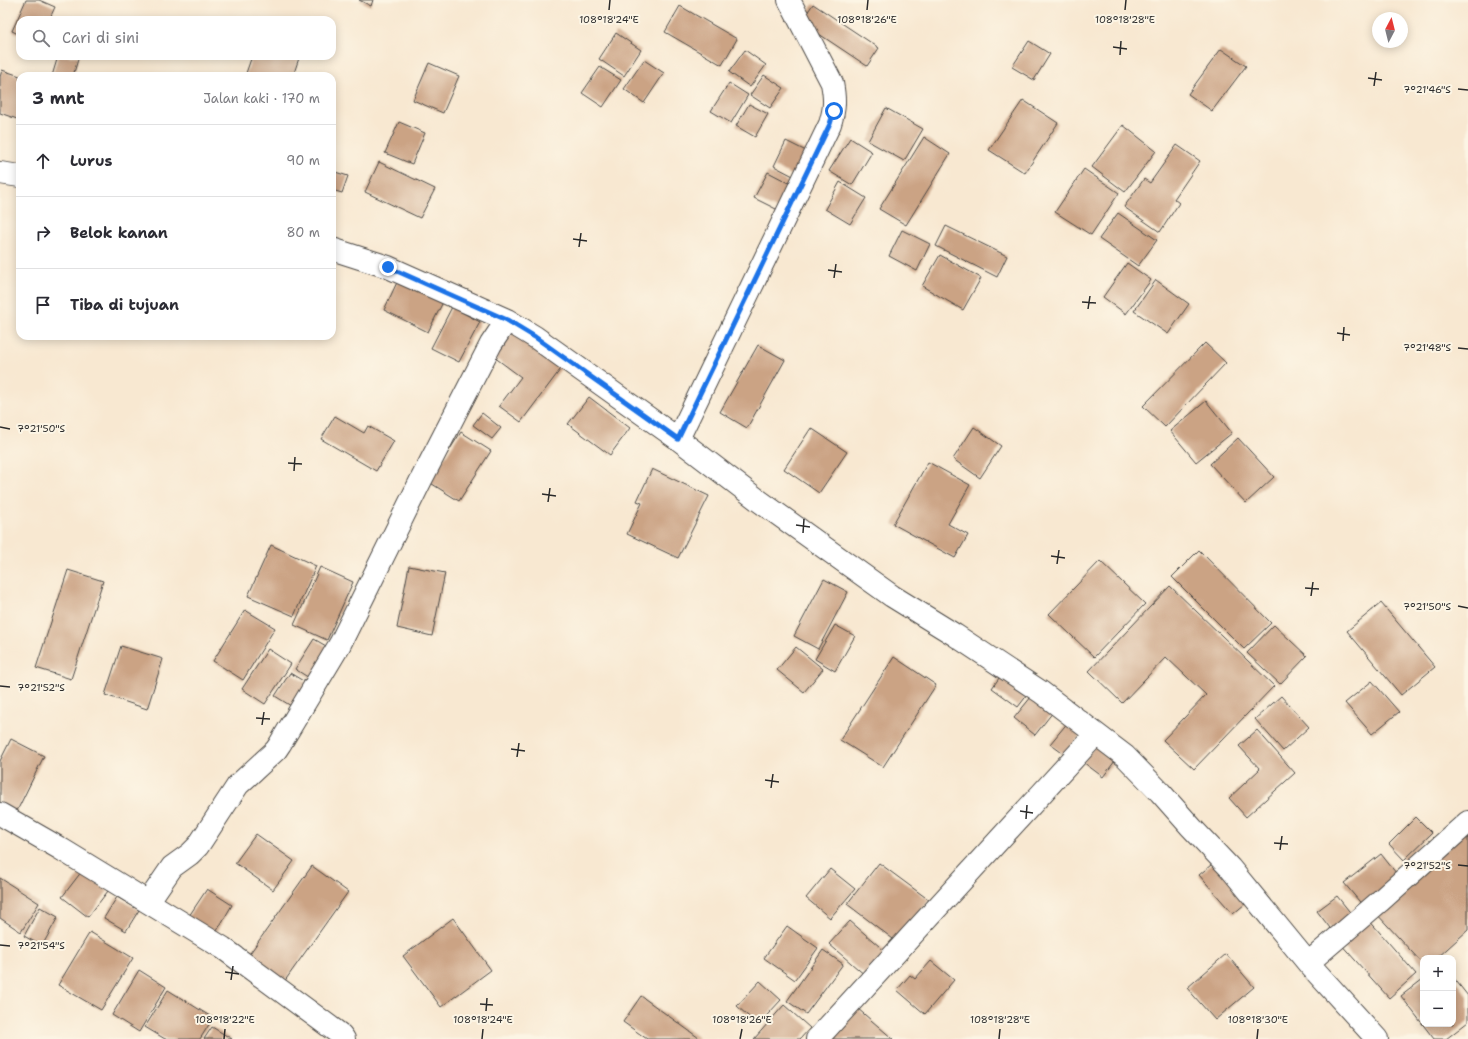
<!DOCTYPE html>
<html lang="id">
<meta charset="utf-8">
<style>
:root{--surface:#fff;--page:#f2f2f3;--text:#2b2b33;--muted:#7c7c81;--line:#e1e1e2}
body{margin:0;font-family:"Shantell Sans",sans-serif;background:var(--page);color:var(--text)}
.controls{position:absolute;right:12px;bottom:12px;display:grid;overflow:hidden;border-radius:8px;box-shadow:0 2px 10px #0003}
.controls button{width:36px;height:36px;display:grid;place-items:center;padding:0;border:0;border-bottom:1px solid var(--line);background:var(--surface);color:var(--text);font:20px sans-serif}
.compass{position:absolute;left:1372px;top:12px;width:36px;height:36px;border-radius:50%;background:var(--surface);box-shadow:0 2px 10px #0003;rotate:7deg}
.stop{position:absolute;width:12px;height:12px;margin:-9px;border:3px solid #1a73e8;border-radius:50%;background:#fff}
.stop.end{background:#1a73e8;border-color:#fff;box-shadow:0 1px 4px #0008}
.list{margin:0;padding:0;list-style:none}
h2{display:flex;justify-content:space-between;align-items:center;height:52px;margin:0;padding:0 16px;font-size:17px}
h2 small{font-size:13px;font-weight:400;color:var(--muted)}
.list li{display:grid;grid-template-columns:26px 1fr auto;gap:12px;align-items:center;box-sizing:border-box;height:72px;padding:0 16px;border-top:1px solid var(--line)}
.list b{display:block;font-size:15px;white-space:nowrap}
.list em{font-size:13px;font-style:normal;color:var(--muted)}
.icon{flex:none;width:22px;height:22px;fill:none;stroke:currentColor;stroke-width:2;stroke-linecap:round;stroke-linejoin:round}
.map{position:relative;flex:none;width:1468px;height:1039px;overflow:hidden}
.search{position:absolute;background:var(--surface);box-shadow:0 2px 10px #0003;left:16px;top:16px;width:320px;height:44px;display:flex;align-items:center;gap:10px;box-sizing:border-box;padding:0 14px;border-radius:12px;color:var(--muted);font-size:15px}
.panel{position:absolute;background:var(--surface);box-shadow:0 2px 10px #0003;left:16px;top:72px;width:320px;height:268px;border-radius:12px}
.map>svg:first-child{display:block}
.building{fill:#cba384}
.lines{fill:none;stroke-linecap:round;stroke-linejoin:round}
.minor-casing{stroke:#4a4744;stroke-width:24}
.minor{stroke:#fff;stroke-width:22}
.route{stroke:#1a73e8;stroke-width:5}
.ticks{fill:none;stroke:#2b2b2b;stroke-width:1.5}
.ticks-label{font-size:10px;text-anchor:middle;fill:#2b2b2b;stroke:#fcf5e5;stroke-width:4;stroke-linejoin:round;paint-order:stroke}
</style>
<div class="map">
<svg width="1468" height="1039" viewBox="0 0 1468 1039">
<rect width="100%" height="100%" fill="#fcf5e5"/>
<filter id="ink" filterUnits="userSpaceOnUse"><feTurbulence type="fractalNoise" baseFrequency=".025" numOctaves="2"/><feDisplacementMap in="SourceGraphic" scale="8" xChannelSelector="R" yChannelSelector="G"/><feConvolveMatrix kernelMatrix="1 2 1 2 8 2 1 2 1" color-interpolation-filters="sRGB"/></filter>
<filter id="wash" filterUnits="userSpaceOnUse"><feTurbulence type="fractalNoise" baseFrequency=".012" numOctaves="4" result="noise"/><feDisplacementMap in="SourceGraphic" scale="16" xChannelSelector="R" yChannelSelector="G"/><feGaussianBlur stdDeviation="0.9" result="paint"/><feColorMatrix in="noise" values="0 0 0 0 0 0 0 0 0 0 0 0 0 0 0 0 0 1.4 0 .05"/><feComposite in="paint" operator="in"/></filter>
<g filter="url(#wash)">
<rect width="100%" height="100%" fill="#f8e8d1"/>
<g id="blocks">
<path class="building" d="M 26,0 L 39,0 L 55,7 L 49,20 L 20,20 L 20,35 L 12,31 Z
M 359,0 L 373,0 L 371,6 Z
M 813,4 L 879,48 L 867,66 L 801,22 Z
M 680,6 L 737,39 L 722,65 L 665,32 Z
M 616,33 L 641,50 L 624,76 L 599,59 Z
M 1029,41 L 1050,54 L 1034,80 L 1012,67 Z
M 1221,49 L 1246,66 L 1212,111 L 1188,94 Z
M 745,50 L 766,65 L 750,87 L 729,72 Z
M 58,56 L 79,56 L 73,76 L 52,76 Z
M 252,56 L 294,56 L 299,58 L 293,76 L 245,76 Z
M 644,60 L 664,73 L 644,103 L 624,89 Z
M 429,63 L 459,76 L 443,113 L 413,100 Z
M 600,67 L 621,80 L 603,107 L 582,93 Z
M 2,70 L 20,76 L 20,120 L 0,113 L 0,77 Z
M 764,75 L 784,88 L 770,108 L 750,95 Z
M 729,83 L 748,95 L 731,123 L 711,111 Z
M 1023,100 L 1058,123 L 1025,173 L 989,150 Z
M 749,104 L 768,114 L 755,137 L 736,126 Z
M 886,108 L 923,129 L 904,161 L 868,141 Z
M 399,122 L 425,133 L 412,164 L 385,153 Z
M 1123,125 L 1156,151 L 1125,192 L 1092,167 Z
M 924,137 L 950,154 L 906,225 L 879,209 Z
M 850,138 L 872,152 L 852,185 L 829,171 Z
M 786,141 L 808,152 L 795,177 L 774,166 Z
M 1177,145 L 1200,161 L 1174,199 L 1179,203 L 1160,232 L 1124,207 L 1144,179 L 1150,183 Z
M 379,162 L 435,189 L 420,218 L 365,192 Z
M 1084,169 L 1119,193 L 1091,235 L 1055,212 Z
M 332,171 L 348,176 L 342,193 L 332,190 Z
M 768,172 L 791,184 L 778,210 L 754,198 Z
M 840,182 L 866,198 L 850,224 L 825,209 Z
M 1118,213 L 1157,240 L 1138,266 L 1099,239 Z
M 946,226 L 1007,256 L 997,277 L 936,246 Z
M 902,230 L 930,244 L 917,271 L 889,256 Z
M 940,255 L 981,278 L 963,310 L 922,286 Z
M 1127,263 L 1151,280 L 1126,314 L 1103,297 Z
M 400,276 L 445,298 L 428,332 L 384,310 Z
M 1156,280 L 1189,304 L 1168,334 L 1134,311 Z
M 452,307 L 480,322 L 459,362 L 431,348 Z
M 515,330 L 563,366 L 521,422 L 499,406 L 521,377 L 494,357 Z
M 1205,343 L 1226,363 L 1165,427 L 1143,406 Z
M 758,345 L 785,360 L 747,428 L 720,412 Z
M 589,397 L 630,428 L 610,455 L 568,424 Z
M 1206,401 L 1232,433 L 1196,462 L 1170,431 Z
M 482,413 L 501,428 L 492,439 L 473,425 Z
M 335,416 L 364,433 L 368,426 L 394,441 L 376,471 L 321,439 Z
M 974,427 L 1001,446 L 980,478 L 953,459 Z
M 811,428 L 847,452 L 819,493 L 784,469 Z
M 461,432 L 491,451 L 459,501 L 429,482 Z
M 1238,438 L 1274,477 L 1246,503 L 1210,464 Z
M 928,462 L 970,485 L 948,524 L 968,535 L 955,558 L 893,524 Z
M 652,469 L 709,496 L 678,558 L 627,534 L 642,503 L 637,501 Z
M 271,545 L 316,566 L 294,616 L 248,596 Z
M 1199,550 L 1271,623 L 1244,649 L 1172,577 Z
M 1100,561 L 1145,604 L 1094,657 L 1049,614 Z
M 409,566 L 445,573 L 432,636 L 397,628 Z
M 320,567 L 353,582 L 327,640 L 294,625 Z
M 68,570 L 103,581 L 71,679 L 36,668 Z
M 824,579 L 848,592 L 818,649 L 794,636 Z
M 1170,586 L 1274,686 L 1194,769 L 1163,740 L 1206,695 L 1166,657 L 1122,703 L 1089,671 Z
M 1381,603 L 1435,667 L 1401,695 L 1347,631 Z
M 245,610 L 275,628 L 243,680 L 213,661 Z
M 835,625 L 855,636 L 835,671 L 815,659 Z
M 1274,625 L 1307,656 L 1280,684 L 1247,653 Z
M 314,639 L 333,650 L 314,681 L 295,669 Z
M 121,646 L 163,659 L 147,709 L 105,695 Z
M 796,647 L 823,669 L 804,692 L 777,670 Z
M 268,649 L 291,664 L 265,704 L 242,689 Z
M 894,657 L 936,685 L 883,767 L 840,740 Z
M 1004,671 L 1031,690 L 1018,707 L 992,688 Z
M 290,673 L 310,685 L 296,709 L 275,696 Z
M 1372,681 L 1399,712 L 1372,734 L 1345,703 Z
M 1036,691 L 1057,707 L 1035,735 L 1014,718 Z
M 1281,696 L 1309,727 L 1283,751 L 1255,719 Z
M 1069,721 L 1083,732 L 1065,755 L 1050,744 Z
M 1257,730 L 1295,773 L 1246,817 L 1229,798 L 1260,769 L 1239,746 Z
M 11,739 L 44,756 L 16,813 L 0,805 L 0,761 Z
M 1098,742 L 1118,757 L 1103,777 L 1083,762 Z
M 1416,817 L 1432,833 L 1404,860 L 1389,844 Z
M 1468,827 L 1468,930 L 1437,958 L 1423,958 L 1423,964 L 1375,912 Z
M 256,834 L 294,861 L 273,890 L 235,863 Z
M 1381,854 L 1400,878 L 1364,907 L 1344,883 Z
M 1217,860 L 1251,899 L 1233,914 L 1199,875 Z
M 879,863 L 929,900 L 897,942 L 847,904 Z
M 312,866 L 348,892 L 284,982 L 248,956 Z
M 830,869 L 855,889 L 830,918 L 806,898 Z
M 82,871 L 108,891 L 88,917 L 62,897 Z
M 0,878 L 39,903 L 21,932 L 0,918 Z
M 207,889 L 232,905 L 214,936 L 187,919 Z
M 1337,896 L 1353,916 L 1333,932 L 1317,911 Z
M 117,897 L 139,910 L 126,931 L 104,918 Z
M 40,907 L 58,917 L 42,946 L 24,936 Z
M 453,918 L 491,970 L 441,1007 L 403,956 Z
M 1367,918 L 1416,974 L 1389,998 L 1339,942 Z
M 850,921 L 887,953 L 866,976 L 829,944 Z
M 787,926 L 818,948 L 795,980 L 764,958 Z
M 90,932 L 133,958 L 101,1010 L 58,985 Z
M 823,950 L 843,964 L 806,1014 L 787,1001 Z
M 1226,954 L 1254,987 L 1215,1020 L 1187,988 Z
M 931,961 L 954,980 L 925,1014 L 897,990 L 910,975 L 915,979 Z
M 139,970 L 166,987 L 139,1032 L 112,1015 Z
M 1453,977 L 1468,996 L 1468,1022 L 1446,1039 L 1434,1039 L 1401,996 L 1423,979 L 1423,1024 L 1453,1024 Z
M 760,981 L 781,1000 L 758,1025 L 737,1006 Z
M 168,990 L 213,1018 L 200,1039 L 165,1039 L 145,1027 Z
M 641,996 L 699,1038 L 698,1039 L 647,1039 L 623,1022 Z
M 784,1005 L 810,1028 L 800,1039 L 754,1039 Z
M 857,1008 L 893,1039 L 830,1039 Z
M 212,1027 L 232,1039 L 204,1039 Z"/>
</g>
</g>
<g filter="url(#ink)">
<use href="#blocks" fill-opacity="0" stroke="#4a4744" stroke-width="1"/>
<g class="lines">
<g class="minor-casing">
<path id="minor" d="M 0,173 L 20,176
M 332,249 L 388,267 L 507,320 L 535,337 L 678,439 L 758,500 L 892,596 L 955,635 L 1041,692 L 1125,756 L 1160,792 L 1191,827 L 1230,868 L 1308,963 L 1377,1039
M 678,439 L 830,124 C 835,108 835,99 832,83 L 789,0
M 0,814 L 61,849 L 223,948 L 341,1035 L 344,1039
M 148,902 L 172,867 L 190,854 L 198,846 L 238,785 L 276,750 L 280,744 L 340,644 L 421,480 L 491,344 L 507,320
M 1308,963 L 1379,902 L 1468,822
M 817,1039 L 1096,734"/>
</g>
<use href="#minor" class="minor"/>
</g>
</g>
<g class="lines" filter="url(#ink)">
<path class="route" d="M 388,267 L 507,320 L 535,337 L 678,439 L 830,124 L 834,111"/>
</g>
<path class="ticks" d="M 609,10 L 610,0M 867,10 L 868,0M 1125,10 L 1126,0M 1113,47 L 1127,49M 1120,55 L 1121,41M 1368,78 L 1382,80M 1374,86 L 1376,72M 1458,89 L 1468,90M 573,239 L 587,241M 579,247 L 581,233M 828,270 L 842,272M 834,278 L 836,264M 1082,302 L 1096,303M 1088,309 L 1090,296M 1337,333 L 1350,335M 1343,341 L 1344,327M 1458,348 L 1468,349M 0,427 L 10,429M 288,463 L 302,464M 294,471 L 295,457M 542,494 L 556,496M 548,502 L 550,488M 796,525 L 810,527M 803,533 L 804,519M 1051,556 L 1065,558M 1057,564 L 1059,550M 1305,588 L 1319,589M 1311,596 L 1313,582M 1458,606 L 1468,608M 0,686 L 10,687M 256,718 L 270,719M 262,725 L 264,712M 511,749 L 525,751M 517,757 L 519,743M 765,780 L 779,782M 771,788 L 773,774M 1020,811 L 1033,813M 1026,819 L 1027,805M 1274,843 L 1288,844M 1280,850 L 1282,836M 1458,865 L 1468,866M 0,945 L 10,946M 225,972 L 239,974M 231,980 L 233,966M 480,1004 L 493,1005M 486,1011 L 487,998M 224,1039 L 225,1029M 482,1039 L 483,1029M 740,1039 L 742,1029M 999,1039 L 1000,1029M 1257,1039 L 1258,1029"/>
<g class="ticks-label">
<text x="609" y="23">108°18'24"E</text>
<text x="867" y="23">108°18'26"E</text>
<text x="1125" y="23">108°18'28"E</text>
<text x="1427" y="93">7°21'46"S</text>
<text x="1427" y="351">7°21'48"S</text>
<text x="41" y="432">7°21'50"S</text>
<text x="1427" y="610">7°21'50"S</text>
<text x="41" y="691">7°21'52"S</text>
<text x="1427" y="869">7°21'52"S</text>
<text x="41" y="949">7°21'54"S</text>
<text x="225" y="1023">108°18'22"E</text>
<text x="483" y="1023">108°18'24"E</text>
<text x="742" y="1023">108°18'26"E</text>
<text x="1000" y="1023">108°18'28"E</text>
<text x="1258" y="1023">108°18'30"E</text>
</g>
</svg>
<div class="controls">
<button>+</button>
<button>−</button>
</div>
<svg class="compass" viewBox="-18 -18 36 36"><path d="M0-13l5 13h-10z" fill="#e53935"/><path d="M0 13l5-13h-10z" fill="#7c7c81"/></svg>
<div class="stop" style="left:834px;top:111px"></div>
<div class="stop end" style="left:388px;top:267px"></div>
<div class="search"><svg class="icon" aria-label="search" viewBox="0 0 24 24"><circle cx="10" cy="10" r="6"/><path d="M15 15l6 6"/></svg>Cari di sini</div>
<section class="panel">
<h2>3 mnt<small>Jalan kaki · 170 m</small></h2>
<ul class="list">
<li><svg class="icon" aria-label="ahead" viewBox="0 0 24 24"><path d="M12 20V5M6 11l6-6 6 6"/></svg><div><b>Lurus</b></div><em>90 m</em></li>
<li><svg class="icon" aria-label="right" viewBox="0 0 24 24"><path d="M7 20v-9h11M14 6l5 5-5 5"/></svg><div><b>Belok kanan</b></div><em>80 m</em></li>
<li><svg class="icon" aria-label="arrive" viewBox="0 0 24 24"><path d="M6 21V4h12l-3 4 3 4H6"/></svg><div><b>Tiba di tujuan</b></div></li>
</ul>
</section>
</div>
